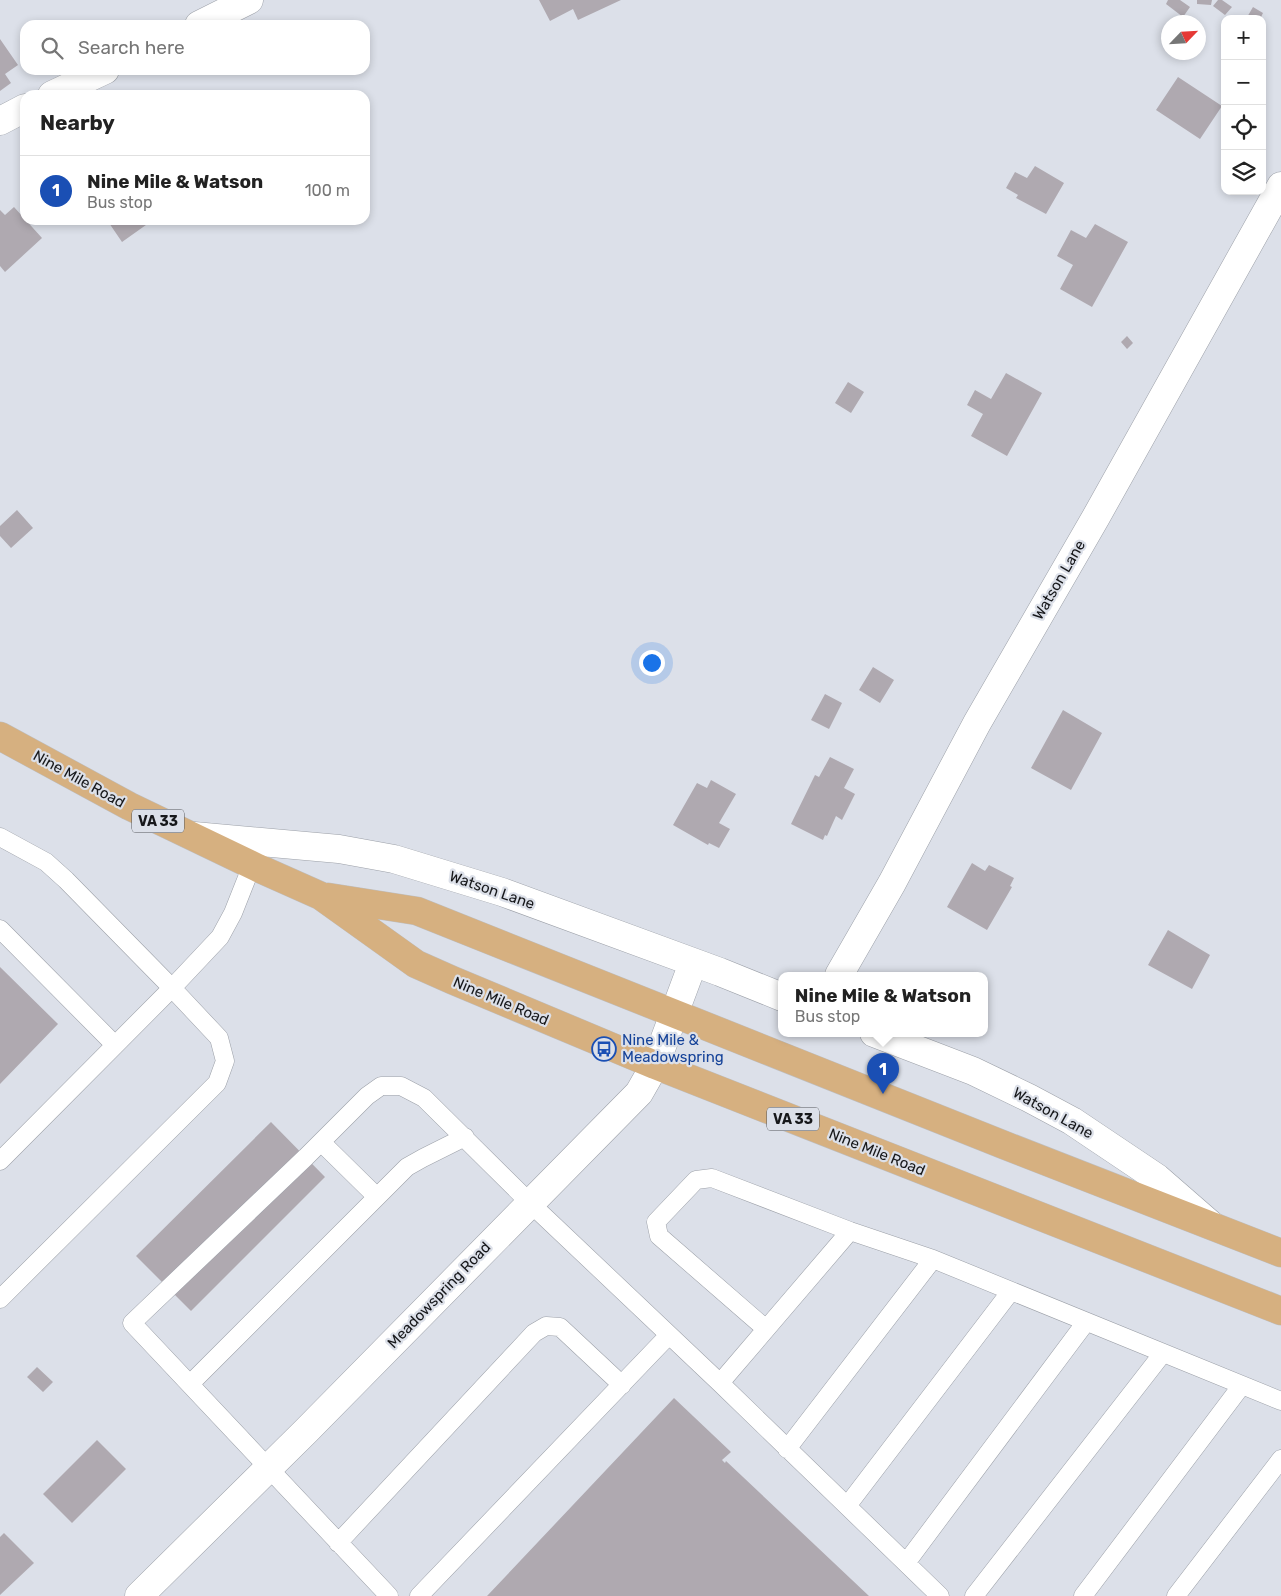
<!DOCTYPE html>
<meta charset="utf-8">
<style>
:root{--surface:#fff;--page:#f2f2f2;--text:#222;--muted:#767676;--line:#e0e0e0;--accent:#d93025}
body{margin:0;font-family:Rubik,sans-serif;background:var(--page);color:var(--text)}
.controls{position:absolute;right:15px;top:15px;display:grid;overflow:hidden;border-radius:10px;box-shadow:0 2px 8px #0003}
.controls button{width:45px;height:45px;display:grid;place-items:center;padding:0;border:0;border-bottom:1px solid var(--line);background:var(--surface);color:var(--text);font:25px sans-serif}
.compass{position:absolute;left:1161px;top:15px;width:45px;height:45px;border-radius:50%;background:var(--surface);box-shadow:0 2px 8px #0003;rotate:65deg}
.you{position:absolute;left:651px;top:662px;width:18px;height:18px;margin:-12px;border:4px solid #fff;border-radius:50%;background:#1a73e8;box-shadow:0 0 0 8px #1a73e833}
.badge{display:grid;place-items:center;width:32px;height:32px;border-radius:50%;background:var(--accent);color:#fff;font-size:16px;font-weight:700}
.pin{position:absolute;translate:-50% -41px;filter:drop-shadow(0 1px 2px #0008)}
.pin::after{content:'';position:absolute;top:26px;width:18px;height:15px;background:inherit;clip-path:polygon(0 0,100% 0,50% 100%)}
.popup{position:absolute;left:778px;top:972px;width:210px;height:65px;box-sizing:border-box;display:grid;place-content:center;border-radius:10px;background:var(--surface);filter:drop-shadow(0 1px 4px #0005);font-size:16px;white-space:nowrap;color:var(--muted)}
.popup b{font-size:19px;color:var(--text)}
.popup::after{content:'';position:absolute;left:50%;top:100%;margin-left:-10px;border:10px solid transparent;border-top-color:var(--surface)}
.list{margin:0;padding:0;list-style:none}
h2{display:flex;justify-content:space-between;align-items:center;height:65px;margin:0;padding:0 20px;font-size:21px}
h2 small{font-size:16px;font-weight:400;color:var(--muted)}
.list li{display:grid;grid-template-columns:32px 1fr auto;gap:15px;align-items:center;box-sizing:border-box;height:70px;padding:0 20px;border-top:1px solid var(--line)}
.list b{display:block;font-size:19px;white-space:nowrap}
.list p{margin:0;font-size:16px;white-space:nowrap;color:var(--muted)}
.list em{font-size:16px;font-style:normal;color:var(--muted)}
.icon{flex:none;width:28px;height:28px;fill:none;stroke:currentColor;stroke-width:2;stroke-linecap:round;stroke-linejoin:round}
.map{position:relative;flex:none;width:1281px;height:1596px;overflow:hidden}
.search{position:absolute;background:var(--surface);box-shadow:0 2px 8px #0003;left:20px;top:20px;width:350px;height:55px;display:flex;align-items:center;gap:12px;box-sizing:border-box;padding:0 18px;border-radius:15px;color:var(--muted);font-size:19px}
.panel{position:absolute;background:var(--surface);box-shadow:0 2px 8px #0003;left:20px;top:90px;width:350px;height:135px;border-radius:15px}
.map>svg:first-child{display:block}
.building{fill:#afa9b0}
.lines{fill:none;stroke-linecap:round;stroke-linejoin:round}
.lane-casing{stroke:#9ca0a8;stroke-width:19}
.street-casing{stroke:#9ca0a8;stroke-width:29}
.primary-casing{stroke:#bebebf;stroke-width:29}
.lane{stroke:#fff;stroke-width:18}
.street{stroke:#fff;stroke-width:28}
.primary{stroke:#d6b080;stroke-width:28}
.labels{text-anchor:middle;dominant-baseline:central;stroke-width:4.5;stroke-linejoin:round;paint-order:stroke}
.shield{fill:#dce0e9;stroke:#525459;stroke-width:1}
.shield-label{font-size:14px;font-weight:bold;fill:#17181b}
.street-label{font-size:15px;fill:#17181b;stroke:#dce0e9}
.transit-label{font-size:15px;fill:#164399;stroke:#dce0e9;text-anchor:start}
</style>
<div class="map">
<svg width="1281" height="1596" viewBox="0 0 1281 1596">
<rect width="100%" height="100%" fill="#dce0e9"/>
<path class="building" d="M 539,0 L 621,0 L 578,20 L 573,9 L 550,21 Z
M 1168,0 L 1180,0 L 1190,7 L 1183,17 L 1166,4 Z
M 1197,0 L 1212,0 L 1211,5 L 1197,4 Z
M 1218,0 L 1222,0 L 1232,7 L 1225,15 L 1213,6 Z
M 1253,7 L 1263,13 L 1260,19 L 1246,19 Z
M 0,39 L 18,65 L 5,74 L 11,83 L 0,91 Z
M 1178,77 L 1222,106 L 1200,139 L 1156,110 Z
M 1035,166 L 1064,183 L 1046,214 L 1016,198 L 1018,195 L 1006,188 L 1015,172 L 1027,178 Z
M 14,207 L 42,238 L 5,272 L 0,266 L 0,210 L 5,215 Z
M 107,220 L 153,220 L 122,242 Z
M 1095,224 L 1128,242 L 1092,307 L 1060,289 L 1073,265 L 1057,256 L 1071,230 L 1086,238 Z
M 1127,336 L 1133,343 L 1127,349 L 1121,342 Z
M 1006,373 L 1042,393 L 1007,456 L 971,436 L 983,414 L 967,405 L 975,390 L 991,399 Z
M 848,382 L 864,392 L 851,413 L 835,403 Z
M 17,510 L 33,528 L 11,548 L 0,536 L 0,526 Z
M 873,667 L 894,680 L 880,703 L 859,690 Z
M 825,694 L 842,703 L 829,729 L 811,720 Z
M 1063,710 L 1102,733 L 1071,790 L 1031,768 Z
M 830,757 L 854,769 L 844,788 L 855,794 L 842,820 L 836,816 L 827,836 L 825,835 L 823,840 L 791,824 L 815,775 L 819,777 Z
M 711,780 L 736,794 L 719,823 L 730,829 L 719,848 L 709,843 L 708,845 L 673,825 L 697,783 L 707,788 Z
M 972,863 L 985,871 L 989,865 L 1014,878 L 1010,886 L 1012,887 L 987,930 L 947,907 Z
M 1168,930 L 1210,955 L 1192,989 L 1148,965 Z
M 0,967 L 58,1024 L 0,1084 Z
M 271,1122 L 325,1177 L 191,1311 L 136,1256 Z
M 37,1367 L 53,1382 L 43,1392 L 27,1377 Z
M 674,1398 L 731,1452 L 722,1460 L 725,1463 L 726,1461 L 869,1596 L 487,1596 Z
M 97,1440 L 126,1469 L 72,1523 L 43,1494 Z
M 4,1533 L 34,1563 L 0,1595 L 0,1537 Z"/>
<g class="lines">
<g class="lane-casing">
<path id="lane" d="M 0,837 L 46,862 L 66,880 L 172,988 L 0,1161
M 0,929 L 115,1045
M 321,1142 L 377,1197
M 0,1299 L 217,1083 L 225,1061 L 219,1038 L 172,988 L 220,937 L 233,913 L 252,865
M 766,1329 L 659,1236 L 656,1222 L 696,1180 L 712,1178 L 850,1231 L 933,1259 L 1281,1401
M 720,1383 L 850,1231
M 190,1384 L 407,1167 L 423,1158 L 465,1137
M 787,1449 L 933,1259
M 847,1506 L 1011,1291
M 338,1543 L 534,1333 L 546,1326 L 560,1327 L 622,1385
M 906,1563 L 1086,1322
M 389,1596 L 132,1323 L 306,1157 L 367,1096 L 381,1086 L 401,1086 L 424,1098 L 530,1203 L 720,1383 L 940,1596
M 419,1596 L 669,1335
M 974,1596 L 1163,1353
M 1083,1596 L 1242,1385
M 1176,1596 L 1281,1459"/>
</g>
<g class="street-casing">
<path id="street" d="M 199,25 L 249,0
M 52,95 L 105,70
M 0,121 L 25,108
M 194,836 L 339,849 L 394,859 L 502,892 L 720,972 L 782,997
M 839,975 L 892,883 L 977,723 L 1096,517 L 1281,186
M 874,1033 L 973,1071 L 1029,1098 L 1072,1121 L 1157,1178 L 1211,1225
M 139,1596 L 306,1431 L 639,1093 L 655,1065 L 693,963"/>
</g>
<g class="primary-casing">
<path id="primary" d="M 0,736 L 129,806 L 258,868 L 321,896 L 416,964 L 452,980 L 655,1065 L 1281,1311
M 328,897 L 417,911 L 1004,1145 L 1281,1253"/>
</g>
<use href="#lane" class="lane"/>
<use href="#street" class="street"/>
<use href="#primary" class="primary"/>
</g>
<defs>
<g id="bus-ring" transform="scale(1.25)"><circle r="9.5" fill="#dce0e9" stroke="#1a4fb4" stroke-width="1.5"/><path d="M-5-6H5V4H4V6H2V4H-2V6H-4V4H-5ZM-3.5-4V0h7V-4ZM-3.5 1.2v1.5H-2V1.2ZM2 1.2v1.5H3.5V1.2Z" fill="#1a4fb4"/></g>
</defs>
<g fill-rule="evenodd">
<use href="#bus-ring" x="604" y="1049"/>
</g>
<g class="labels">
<g class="shield">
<rect x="132" y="809.5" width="52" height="23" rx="4"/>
<rect x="767" y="1107.5" width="52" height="23" rx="4"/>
</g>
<g class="shield-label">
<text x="158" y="821">VA 33</text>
<text x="793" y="1119">VA 33</text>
</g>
<g class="street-label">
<text transform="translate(1059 580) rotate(-60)">Watson Lane</text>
<text transform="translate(79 779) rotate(29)">Nine Mile Road</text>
<text transform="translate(492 890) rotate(19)">Watson Lane</text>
<text transform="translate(501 1001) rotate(23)">Nine Mile Road</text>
<text transform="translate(1053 1113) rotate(29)">Watson Lane</text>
<text transform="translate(877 1152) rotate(22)">Nine Mile Road</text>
<text transform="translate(439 1295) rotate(-46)">Meadowspring Road</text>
</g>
<g class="transit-label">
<text x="622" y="1040">Nine Mile &amp;<tspan x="622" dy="17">Meadowspring</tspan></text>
</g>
</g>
</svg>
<div class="controls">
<button>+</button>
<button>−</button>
<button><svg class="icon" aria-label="locate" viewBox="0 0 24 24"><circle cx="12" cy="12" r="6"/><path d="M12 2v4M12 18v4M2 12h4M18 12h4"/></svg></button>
<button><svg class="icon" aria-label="layers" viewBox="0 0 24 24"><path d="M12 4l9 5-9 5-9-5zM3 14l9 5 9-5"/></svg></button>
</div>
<svg class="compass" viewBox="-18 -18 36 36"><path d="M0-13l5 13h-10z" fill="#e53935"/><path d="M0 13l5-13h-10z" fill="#767676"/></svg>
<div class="you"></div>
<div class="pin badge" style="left:883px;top:1094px;background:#1a4fb4">1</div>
<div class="popup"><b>Nine Mile &amp; Watson</b>Bus stop</div>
<div class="search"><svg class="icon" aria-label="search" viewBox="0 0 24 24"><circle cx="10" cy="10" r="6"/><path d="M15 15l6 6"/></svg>Search here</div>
<section class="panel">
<h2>Nearby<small></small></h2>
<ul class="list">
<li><span class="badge" style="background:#1a4fb4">1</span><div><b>Nine Mile &amp; Watson</b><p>Bus stop</p></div><em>100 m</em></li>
</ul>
</section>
</div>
